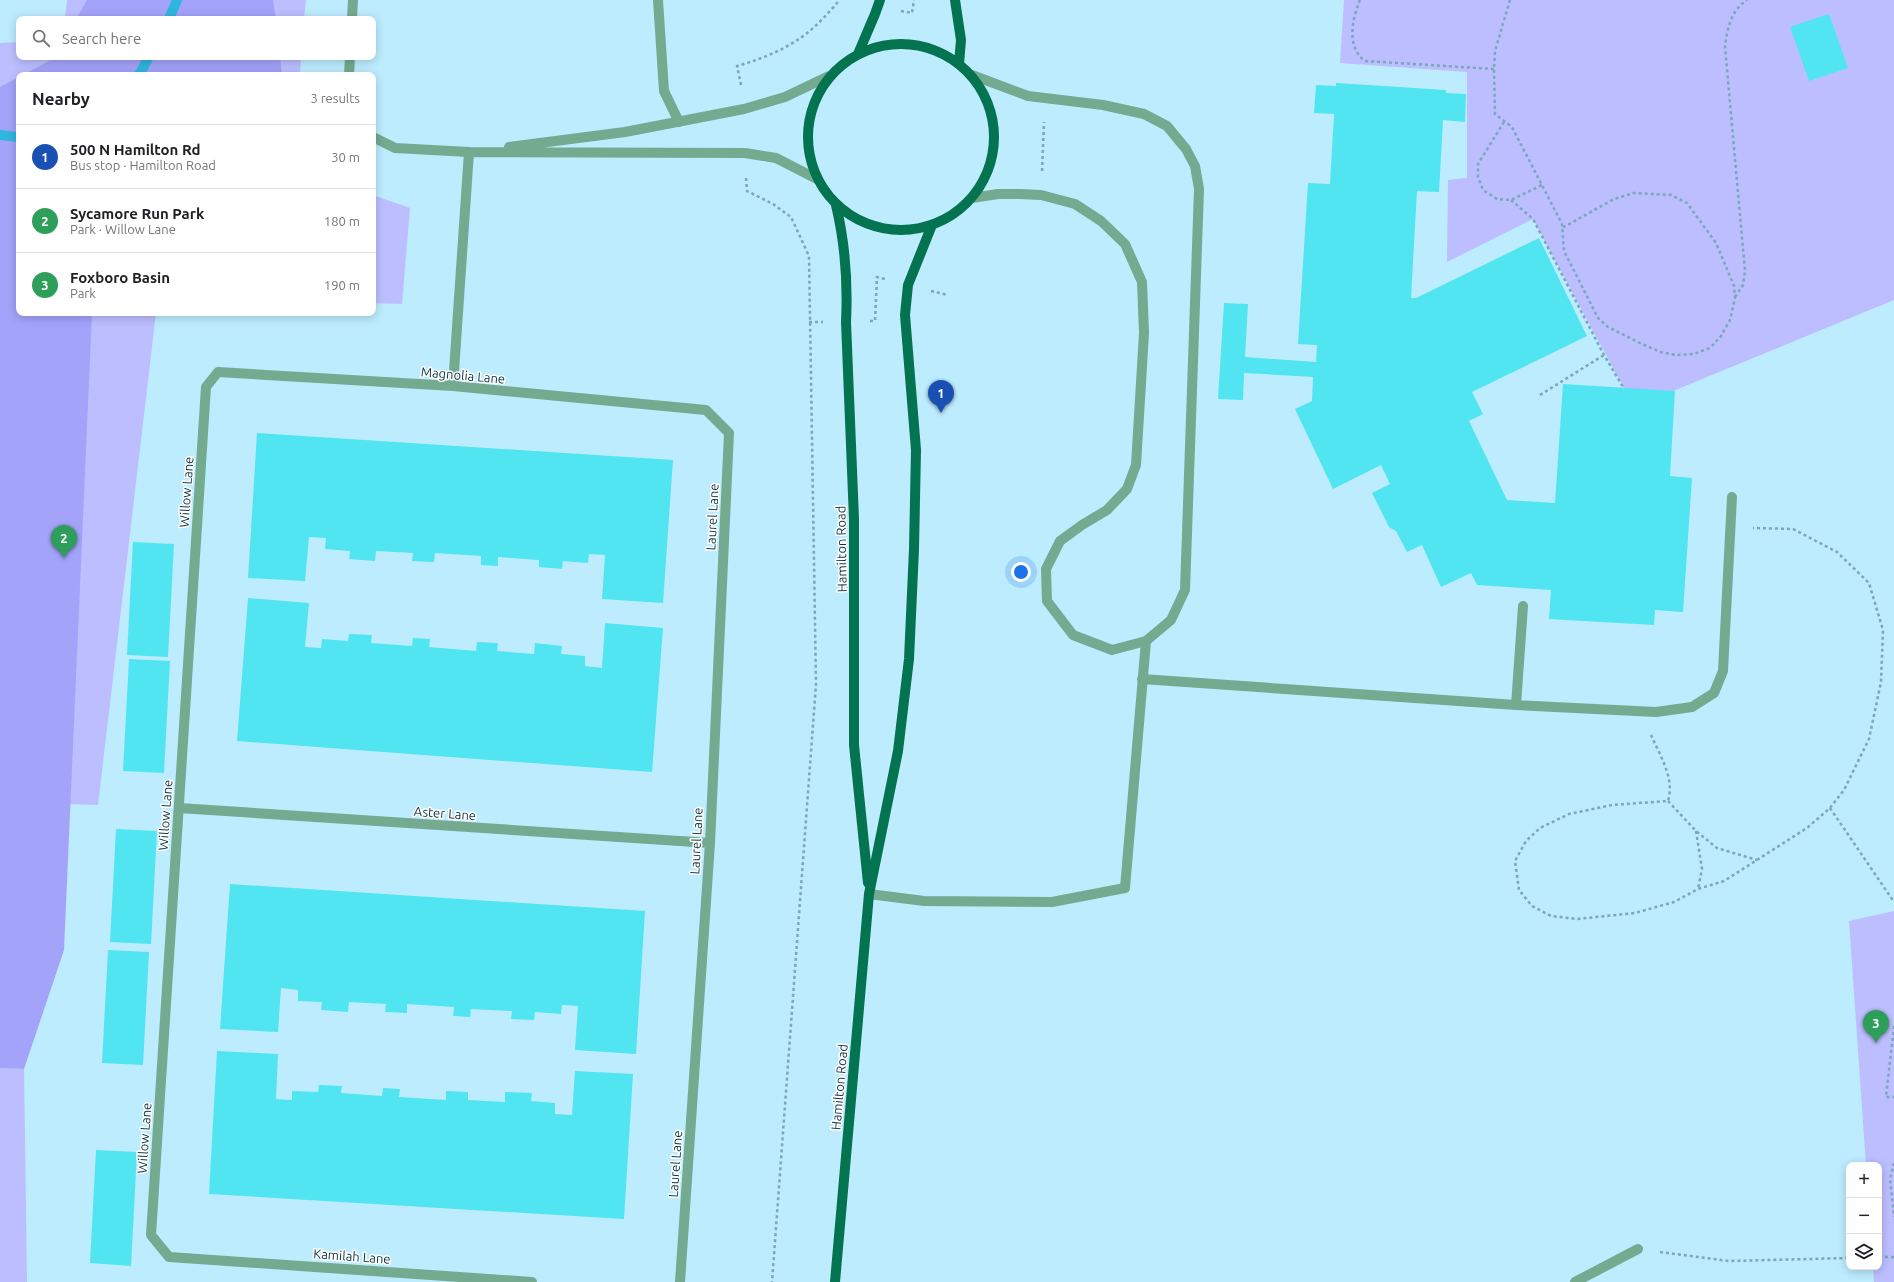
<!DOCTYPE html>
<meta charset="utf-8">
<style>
:root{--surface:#fff;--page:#f6f6f6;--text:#202124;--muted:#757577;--line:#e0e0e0;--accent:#c15b2c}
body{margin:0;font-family:Ubuntu,sans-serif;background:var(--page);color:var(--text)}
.controls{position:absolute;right:12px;bottom:12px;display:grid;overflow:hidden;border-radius:8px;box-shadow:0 2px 10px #0003}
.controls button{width:36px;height:36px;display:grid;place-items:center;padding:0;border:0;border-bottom:1px solid var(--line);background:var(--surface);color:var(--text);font:20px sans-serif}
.you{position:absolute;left:1021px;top:572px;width:14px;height:14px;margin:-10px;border:3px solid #fff;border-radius:50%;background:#1a73e8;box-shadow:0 0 0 6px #1a73e833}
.badge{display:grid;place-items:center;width:26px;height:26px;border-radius:50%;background:var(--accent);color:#fff;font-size:13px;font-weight:700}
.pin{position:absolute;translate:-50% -33px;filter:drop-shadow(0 1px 2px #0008)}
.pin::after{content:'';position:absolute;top:21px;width:14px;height:12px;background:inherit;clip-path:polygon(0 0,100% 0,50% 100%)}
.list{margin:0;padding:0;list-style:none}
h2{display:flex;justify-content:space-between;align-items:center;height:52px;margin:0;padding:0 16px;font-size:17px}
h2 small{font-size:13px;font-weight:400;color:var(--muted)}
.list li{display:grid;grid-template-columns:26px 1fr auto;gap:12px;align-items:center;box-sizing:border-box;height:64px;padding:0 16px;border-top:1px solid var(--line)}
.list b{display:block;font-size:15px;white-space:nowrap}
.list p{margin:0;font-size:13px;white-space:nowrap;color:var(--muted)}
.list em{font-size:13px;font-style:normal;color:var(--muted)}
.icon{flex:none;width:22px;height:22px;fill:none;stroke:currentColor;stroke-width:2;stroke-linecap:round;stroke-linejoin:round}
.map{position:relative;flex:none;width:1894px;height:1282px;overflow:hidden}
.search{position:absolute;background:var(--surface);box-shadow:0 2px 10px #0003;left:16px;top:16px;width:360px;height:44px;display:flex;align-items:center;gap:10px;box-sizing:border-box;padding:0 14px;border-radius:8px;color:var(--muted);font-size:15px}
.panel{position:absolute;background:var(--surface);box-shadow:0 2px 10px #0003;left:16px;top:72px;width:360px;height:244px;border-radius:8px}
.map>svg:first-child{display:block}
.green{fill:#bcbeff}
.forest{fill:#a3a3fa}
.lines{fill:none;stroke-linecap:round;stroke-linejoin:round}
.stream{stroke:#2fb6de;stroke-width:10}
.building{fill:#51e5f2}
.path{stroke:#7ba7b7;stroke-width:2.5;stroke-dasharray:3 3;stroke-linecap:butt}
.lane{stroke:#73aa90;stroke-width:10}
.street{stroke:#73aa90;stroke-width:10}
.primary{stroke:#047350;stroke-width:10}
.labels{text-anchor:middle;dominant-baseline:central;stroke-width:3;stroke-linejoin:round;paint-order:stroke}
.street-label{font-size:13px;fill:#0e323e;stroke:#fff}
</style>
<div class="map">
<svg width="1894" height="1282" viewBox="0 0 1894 1282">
<rect width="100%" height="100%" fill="#bcecfe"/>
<path class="green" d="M 67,0 L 306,0 L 304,19 L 65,19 Z
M 1344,0 L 1894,0 L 1894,300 L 1634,407 L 1533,219 L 1447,262 L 1448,180 L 1467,178 L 1467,72 L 1340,63 Z
M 19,42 L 19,57 L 301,57 L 300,75 L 19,75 L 19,313 L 156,313 L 98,805 L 0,802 L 0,43 Z
M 373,195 L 410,208 L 402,304 L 373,303 Z
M 1894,911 L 1894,1282 L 1874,1282 L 1873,1267 L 1879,1267 L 1879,1165 L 1866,1165 L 1849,921 Z
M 0,1068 L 24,1069 L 27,1282 L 0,1282 Z"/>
<path class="forest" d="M 87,0 L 273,0 L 276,19 L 76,19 Z
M 56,57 L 280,57 L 282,75 L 23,75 Z
M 19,77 L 19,313 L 92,313 L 64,950 L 24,1069 L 0,1068 L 0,87 Z"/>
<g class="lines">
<path class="stream" d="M 169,19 L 177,0
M 139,75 L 149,57
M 0,135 L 19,137"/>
</g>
<path class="building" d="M 1829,14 L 1848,68 L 1809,81 L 1790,27 Z
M 1336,83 L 1446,90 L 1446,93 L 1466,94 L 1465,122 L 1443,120 L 1439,192 L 1417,191 L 1411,298 L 1416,298 L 1539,238 L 1587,336 L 1472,392 L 1483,414 L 1469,421 L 1507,500 L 1555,503 L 1563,384 L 1675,391 L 1670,476 L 1692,478 L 1683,612 L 1655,610 L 1654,625 L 1549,619 L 1551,590 L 1477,585 L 1471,573 L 1441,587 L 1422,545 L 1407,552 L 1396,531 L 1389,527 L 1372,493 L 1390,484 L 1381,465 L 1333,489 L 1295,409 L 1312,401 L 1313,377 L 1244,373 L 1243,400 L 1218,399 L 1224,303 L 1248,304 L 1245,357 L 1316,362 L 1317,345 L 1298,344 L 1308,183 L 1330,184 L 1334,114 L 1314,113 L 1316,85 L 1336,86 Z
M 257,433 L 673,460 L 663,603 L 602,599 L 605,555 L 589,554 L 588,563 L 563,561 L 562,569 L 539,567 L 539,560 L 498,557 L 498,566 L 481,565 L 481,556 L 435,553 L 434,562 L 412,561 L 413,553 L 376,551 L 375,561 L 349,559 L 350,551 L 325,549 L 326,538 L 309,537 L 305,581 L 248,578 Z
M 133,542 L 174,544 L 168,657 L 127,655 Z
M 248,598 L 309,603 L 305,647 L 321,648 L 322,639 L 348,641 L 349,634 L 372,635 L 371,643 L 412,646 L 413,638 L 430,639 L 429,647 L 476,651 L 477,642 L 498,643 L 497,651 L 534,654 L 535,643 L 562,646 L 561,654 L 585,656 L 585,666 L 602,668 L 605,623 L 663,628 L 652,772 L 237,741 Z
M 129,659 L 170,661 L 164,773 L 123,771 Z
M 116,829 L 157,831 L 151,944 L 110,942 Z
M 230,884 L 645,911 L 636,1054 L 575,1050 L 578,1006 L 562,1005 L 561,1014 L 535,1012 L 534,1020 L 511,1019 L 512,1011 L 471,1009 L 470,1017 L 453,1016 L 454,1007 L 407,1004 L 407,1013 L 385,1012 L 386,1004 L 349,1002 L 348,1012 L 321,1010 L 322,1002 L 298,1001 L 298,990 L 281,988 L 278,1032 L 220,1029 Z
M 108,950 L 149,952 L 143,1065 L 102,1063 Z
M 217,1051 L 278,1054 L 276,1099 L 292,1100 L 292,1091 L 318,1092 L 319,1085 L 342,1086 L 341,1093 L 382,1096 L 383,1088 L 400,1089 L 399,1097 L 446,1100 L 446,1091 L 468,1092 L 468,1100 L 505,1102 L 505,1092 L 532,1093 L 531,1101 L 555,1103 L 555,1114 L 572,1115 L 575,1071 L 633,1074 L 624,1219 L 209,1194 Z
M 96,1150 L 137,1152 L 131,1266 L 90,1263 Z"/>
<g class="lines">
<path class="path" d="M 1360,0 C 1352,19 1346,47 1365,61 L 1494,69
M 1510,0 L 1495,51 L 1494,69 L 1495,114 L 1512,127 L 1562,224 L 1564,251 L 1598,318 L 1608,327 L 1638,342 L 1660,352 L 1676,355 L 1694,354 L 1710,348 L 1721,336 L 1730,320 L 1735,298 L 1734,286 L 1716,243 L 1687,203 L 1671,195 L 1634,193 L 1614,199 L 1562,228
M 901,11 L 912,13 L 914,0
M 741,85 L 737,66 C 772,56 803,42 827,14 C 831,10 836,5 839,0
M 1504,122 L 1478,164 L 1478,177 L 1483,190 L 1497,199 L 1511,200 L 1542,185
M 1042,171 L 1044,122
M 746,178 L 747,191 L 773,204 L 791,217 L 809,256 L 816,684 L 772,1282
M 1511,200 L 1533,219 L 1604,355 L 1623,387
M 931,291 L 948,295
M 1735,297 L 1743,285 L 1745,271 L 1725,47 C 1727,29 1731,10 1747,0
M 870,321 L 875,321 L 877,277 L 885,279
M 809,322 L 823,322
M 1540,395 L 1604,355
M 1651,735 C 1660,756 1675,778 1668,801 L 1612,805 L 1569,814 L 1540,828 L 1526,841 L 1515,861 L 1519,890 L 1532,906 L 1551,916 L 1577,919 L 1635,913 L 1674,902 L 1698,889 L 1724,881 L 1807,828 L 1830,808 L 1844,790 L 1869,739 L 1881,682 L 1883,630 L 1869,583 L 1837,552 L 1793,529 L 1753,528
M 1668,801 L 1696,831 L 1717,848 L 1757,860
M 1830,808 L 1894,902
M 1696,831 L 1702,869 L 1698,889
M 1894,1026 L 1886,1097 L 1894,1097
M 1894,1163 L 1890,1179 L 1894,1217
M 1660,1252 L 1729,1261 L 1849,1258
M 1879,1257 L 1894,1257"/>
<path class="lane" d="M 972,75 L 1028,96 L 1103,105 L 1144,114 L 1167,126 L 1186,149 L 1195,166 L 1199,189 L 1185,590 L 1171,620 L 1146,641 L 1112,650 L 1073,635 L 1047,601 L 1046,569 L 1060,541 L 1082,525 L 1107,510 L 1127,489 L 1136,465 L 1144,333 L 1142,282 L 1125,244 L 1101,221 L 1075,204 L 1041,195 L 1020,194 L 998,194 L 972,198
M 1142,679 L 1516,705 L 1656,712 L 1692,707 L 1714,693 L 1723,671 L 1732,497
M 1516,705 L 1523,606
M 869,894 L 924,901 L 1052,902 L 1125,888 L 1146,641"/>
<path class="street" d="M 658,0 L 664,91 L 679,122
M 352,19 L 353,0
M 349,75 L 350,57
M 373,137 L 395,148 L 469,152 L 745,153 L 776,158 L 817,179
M 509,147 L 625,132 L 744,109 L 785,97 L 829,76
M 453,386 L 469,152
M 179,808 L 710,843
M 532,1282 L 169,1257 L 151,1235 L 206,387 L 218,372 L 453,386 L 706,410 L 729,433 L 710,843 L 680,1282
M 1575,1282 L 1638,1249"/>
<path class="primary" d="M 955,0 L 961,40 L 959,64
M808 137a93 93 0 1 1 186 0a93 93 0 1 1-186 0Z
M 858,54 L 875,14 L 880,0
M 836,205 C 845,243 848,282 846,322 L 854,519 L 854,745 L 868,883
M 835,1282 L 869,894 L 898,751 L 909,659 L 914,549 L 916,450 L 905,315 L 908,285 L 932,225"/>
</g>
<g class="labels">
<g class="street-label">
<text transform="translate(463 375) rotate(5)">Magnolia Lane</text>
<text transform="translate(186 492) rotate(-86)">Willow Lane</text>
<text transform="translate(712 517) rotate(-87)">Laurel Lane</text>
<text transform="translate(841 549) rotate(-91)">Hamilton Road</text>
<text transform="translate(445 813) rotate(4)">Aster Lane</text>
<text transform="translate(165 815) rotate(-86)">Willow Lane</text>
<text transform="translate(696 841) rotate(-87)">Laurel Lane</text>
<text transform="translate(839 1087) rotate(-85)">Hamilton Road</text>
<text transform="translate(144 1138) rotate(-86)">Willow Lane</text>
<text transform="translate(675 1164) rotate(-86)">Laurel Lane</text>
<text transform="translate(352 1256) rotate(4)">Kamilah Lane</text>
</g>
</g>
</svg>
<div class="controls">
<button>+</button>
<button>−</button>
<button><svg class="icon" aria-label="layers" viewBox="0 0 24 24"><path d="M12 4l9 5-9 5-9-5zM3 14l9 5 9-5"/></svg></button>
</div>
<div class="you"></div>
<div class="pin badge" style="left:941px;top:413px;background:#1a4fb4">1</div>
<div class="pin badge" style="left:64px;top:558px;background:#2e9e5b">2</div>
<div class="pin badge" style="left:1876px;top:1043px;background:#2e9e5b">3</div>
<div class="search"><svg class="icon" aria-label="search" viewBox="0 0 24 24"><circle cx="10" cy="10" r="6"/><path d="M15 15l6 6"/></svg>Search here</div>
<section class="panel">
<h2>Nearby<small>3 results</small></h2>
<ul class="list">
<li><span class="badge" style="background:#1a4fb4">1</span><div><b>500 N Hamilton Rd</b><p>Bus stop · Hamilton Road</p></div><em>30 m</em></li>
<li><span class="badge" style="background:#2e9e5b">2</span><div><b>Sycamore Run Park</b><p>Park · Willow Lane</p></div><em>180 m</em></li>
<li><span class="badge" style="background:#2e9e5b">3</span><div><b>Foxboro Basin</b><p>Park</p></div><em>190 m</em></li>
</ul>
</section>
</div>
